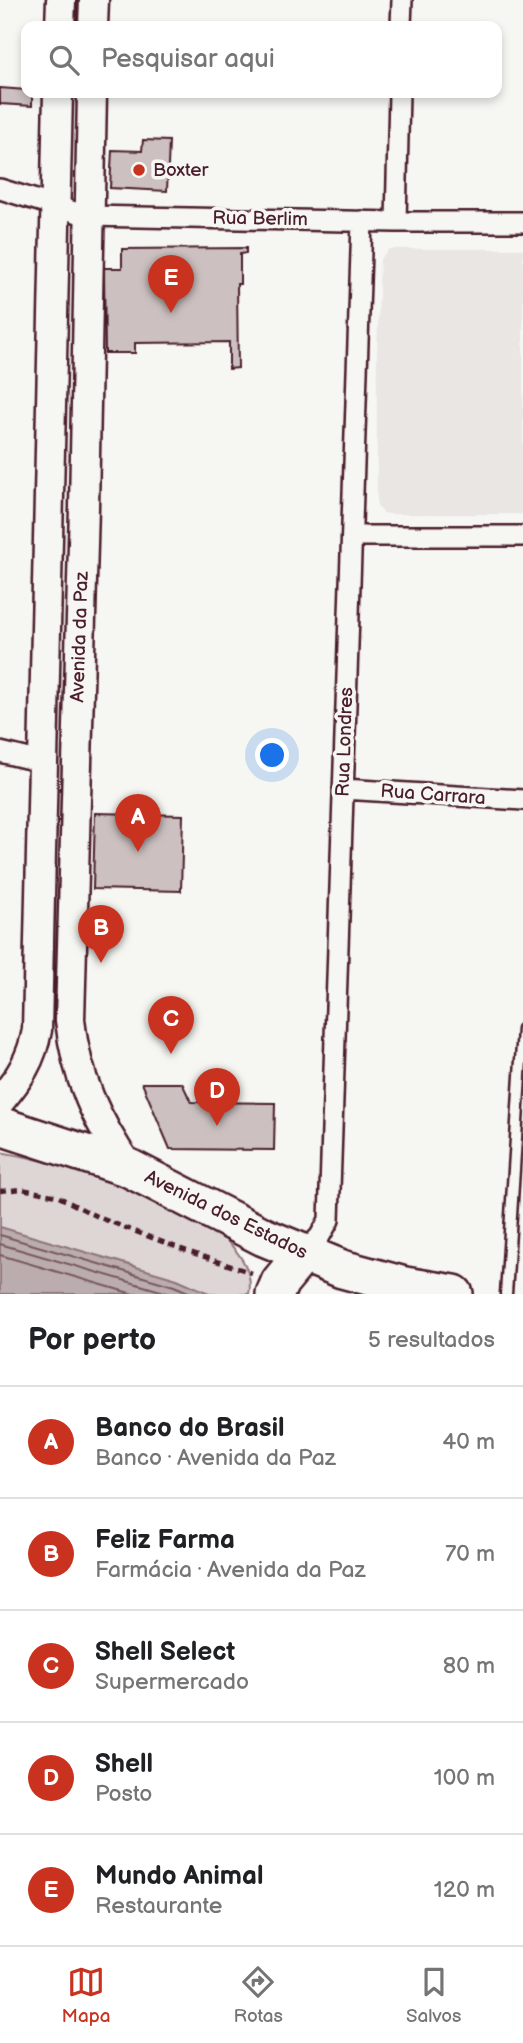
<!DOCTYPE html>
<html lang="pt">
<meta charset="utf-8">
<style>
:root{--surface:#fff;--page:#f2f2f2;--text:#202124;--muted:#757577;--line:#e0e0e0;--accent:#c8321e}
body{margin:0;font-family:"Balsamiq Sans",sans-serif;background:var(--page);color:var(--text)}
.you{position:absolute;left:273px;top:756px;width:24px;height:24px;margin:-18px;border:5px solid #fff;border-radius:50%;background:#1a73e8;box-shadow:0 0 0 10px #1a73e833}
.badge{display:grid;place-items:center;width:46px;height:46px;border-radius:50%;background:var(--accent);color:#fff;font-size:23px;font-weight:700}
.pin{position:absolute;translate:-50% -58px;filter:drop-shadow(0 2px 4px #0008)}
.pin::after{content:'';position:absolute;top:37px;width:24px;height:21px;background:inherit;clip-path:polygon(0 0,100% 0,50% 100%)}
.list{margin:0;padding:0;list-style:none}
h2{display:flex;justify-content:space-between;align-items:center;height:91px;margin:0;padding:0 28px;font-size:30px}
h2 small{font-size:23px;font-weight:400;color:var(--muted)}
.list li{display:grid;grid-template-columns:46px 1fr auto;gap:21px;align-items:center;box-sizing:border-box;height:112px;padding:0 28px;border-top:2px solid var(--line)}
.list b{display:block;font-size:26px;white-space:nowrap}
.list p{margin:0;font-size:23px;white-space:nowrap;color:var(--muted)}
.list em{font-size:23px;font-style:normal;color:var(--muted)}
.icon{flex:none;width:38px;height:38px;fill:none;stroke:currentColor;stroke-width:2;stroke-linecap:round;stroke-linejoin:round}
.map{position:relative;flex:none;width:523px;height:1294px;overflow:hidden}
.search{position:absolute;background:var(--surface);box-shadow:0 4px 10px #0003;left:21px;right:21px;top:21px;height:77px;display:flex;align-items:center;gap:18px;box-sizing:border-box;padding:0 24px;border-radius:14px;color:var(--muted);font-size:26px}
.sheet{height:651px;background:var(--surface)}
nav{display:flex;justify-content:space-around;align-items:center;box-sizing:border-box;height:98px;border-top:2px solid var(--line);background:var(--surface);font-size:19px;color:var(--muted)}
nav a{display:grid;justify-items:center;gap:4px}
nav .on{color:var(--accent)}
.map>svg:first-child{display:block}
.built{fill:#e9e6e3}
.green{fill:#ddd6d5;stroke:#947a80;stroke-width:2}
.water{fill:#bbadae;stroke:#8e747a;stroke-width:2}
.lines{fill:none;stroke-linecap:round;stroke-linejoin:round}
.shore{stroke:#77585f;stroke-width:2}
.building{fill:#ccc1c0;stroke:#4a1f2b;stroke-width:2}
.lane-casing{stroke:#4a1f2b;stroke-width:15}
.street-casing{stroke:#4a1f2b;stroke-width:24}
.secondary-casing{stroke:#4a1f2b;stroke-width:33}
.highway-casing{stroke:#4a1f2b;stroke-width:42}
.path{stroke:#4a1f2b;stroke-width:4.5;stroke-dasharray:7 5;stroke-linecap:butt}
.lane{stroke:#f6f6f2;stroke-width:10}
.street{stroke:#f6f6f2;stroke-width:19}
.secondary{stroke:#f6f6f2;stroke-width:28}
.highway{stroke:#f6f6f2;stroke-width:37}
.poi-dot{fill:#c8321e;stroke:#f6f6f2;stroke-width:2.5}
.labels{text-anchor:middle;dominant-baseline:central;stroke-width:7;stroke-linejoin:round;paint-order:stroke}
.poi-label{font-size:19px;fill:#4a1f2b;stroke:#f6f6f2;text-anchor:start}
.street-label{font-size:19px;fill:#4a1f2b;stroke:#f6f6f2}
</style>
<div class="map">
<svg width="523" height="1294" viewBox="0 0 523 1294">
<rect width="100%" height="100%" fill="#f6f6f2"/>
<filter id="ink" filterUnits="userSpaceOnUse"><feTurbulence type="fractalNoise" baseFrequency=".0143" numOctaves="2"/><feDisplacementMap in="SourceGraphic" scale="14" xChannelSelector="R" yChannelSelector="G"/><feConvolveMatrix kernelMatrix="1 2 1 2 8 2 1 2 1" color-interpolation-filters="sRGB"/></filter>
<g filter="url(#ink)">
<path class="built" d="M 389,249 L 523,249 L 523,514 L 389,514 L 384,513 L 377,506 L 377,357 L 380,259 Z"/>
<path class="green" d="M 0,1152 C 66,1163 144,1189 201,1225 C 209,1230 221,1235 228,1242 C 242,1256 253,1274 249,1294 L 0,1294 Z"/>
<path class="water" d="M 0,1227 L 177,1279 L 211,1294 L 0,1294 Z"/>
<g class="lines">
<path class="shore" d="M 0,1235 L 174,1286 L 193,1294
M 0,1244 L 171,1294
M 0,1255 L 133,1294"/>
</g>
<path class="building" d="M 0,88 L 26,90 L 26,93 L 32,93 L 32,106 L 0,104 Z
M 143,140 L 169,141 L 167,191 L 110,188 L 112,150 L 142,151 Z
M 246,248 L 246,253 L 240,254 L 240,284 L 237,284 L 238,368 L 229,369 L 229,342 L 135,343 L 135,353 L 105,353 L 104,268 L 122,268 L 122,249 Z
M 95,813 L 183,815 L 181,891 L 93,889 Z
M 142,1083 L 182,1083 L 191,1102 L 275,1103 L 274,1150 L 170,1149 Z"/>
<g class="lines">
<g class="lane-casing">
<path id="lane" d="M 506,1294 L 523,1029"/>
</g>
<g class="street-casing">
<path id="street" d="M 401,26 L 402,0
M 0,189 L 88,216 L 396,222 L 523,222
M 396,222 L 399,93
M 352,536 L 523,536
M 0,752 L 42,762
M 343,789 L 523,800
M 303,1254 L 320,1236 L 329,1220 L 362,221"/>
</g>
<g class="secondary-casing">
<path id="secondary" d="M 60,26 L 61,0
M 93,26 L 94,0
M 92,93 L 84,507 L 70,1020 C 76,1078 97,1121 129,1168
M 0,1101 C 19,1079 32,1059 37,1030 L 58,93"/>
</g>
<g class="highway-casing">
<path id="highway" d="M 0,1126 L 129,1168 L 264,1237 L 342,1269 L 405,1286 L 454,1294
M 275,1294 L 280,1282 L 303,1254"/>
</g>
<path class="path" d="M 0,1191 L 22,1189 L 57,1196 L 100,1218 L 181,1249 L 252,1273"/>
<use href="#lane" class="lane"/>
<use href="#street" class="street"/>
<use href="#secondary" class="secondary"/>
<use href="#highway" class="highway"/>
</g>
</g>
<circle class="poi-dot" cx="139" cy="170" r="7"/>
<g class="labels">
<g class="poi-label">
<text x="153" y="170">Boxter</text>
</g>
<g class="street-label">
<text transform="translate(260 219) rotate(1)">Rua Berlim</text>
<text transform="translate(80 637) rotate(-88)">Avenida da Paz</text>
<text transform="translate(345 742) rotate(-88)">Rua Londres</text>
<text transform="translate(433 795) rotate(4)">Rua Carrara</text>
<text transform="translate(226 1215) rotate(26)">Avenida dos Estados</text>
</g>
</g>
</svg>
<div class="you"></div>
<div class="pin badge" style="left:138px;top:852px">A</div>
<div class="pin badge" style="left:101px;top:963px">B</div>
<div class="pin badge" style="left:171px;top:1054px">C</div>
<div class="pin badge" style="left:217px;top:1126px">D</div>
<div class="pin badge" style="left:171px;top:313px">E</div>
<div class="search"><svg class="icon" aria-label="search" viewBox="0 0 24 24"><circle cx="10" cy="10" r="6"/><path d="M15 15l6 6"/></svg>Pesquisar aqui</div>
</div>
<section class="sheet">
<h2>Por perto<small>5 resultados</small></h2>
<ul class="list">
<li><span class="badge">A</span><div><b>Banco do Brasil</b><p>Banco · Avenida da Paz</p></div><em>40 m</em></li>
<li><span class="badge">B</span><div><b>Feliz Farma</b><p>Farmácia · Avenida da Paz</p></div><em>70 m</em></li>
<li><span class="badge">C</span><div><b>Shell Select</b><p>Supermercado</p></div><em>80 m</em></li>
<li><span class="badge">D</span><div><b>Shell</b><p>Posto</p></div><em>100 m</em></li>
<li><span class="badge">E</span><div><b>Mundo Animal</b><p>Restaurante</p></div><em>120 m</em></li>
</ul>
</section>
<nav>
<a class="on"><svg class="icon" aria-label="map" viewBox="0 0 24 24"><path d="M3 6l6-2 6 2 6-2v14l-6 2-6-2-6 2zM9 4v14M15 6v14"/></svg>Mapa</a>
<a><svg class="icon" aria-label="directions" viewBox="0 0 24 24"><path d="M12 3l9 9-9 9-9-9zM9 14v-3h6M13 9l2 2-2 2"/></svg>Rotas</a>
<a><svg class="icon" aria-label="saved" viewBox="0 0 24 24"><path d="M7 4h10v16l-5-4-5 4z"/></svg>Salvos</a>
</nav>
